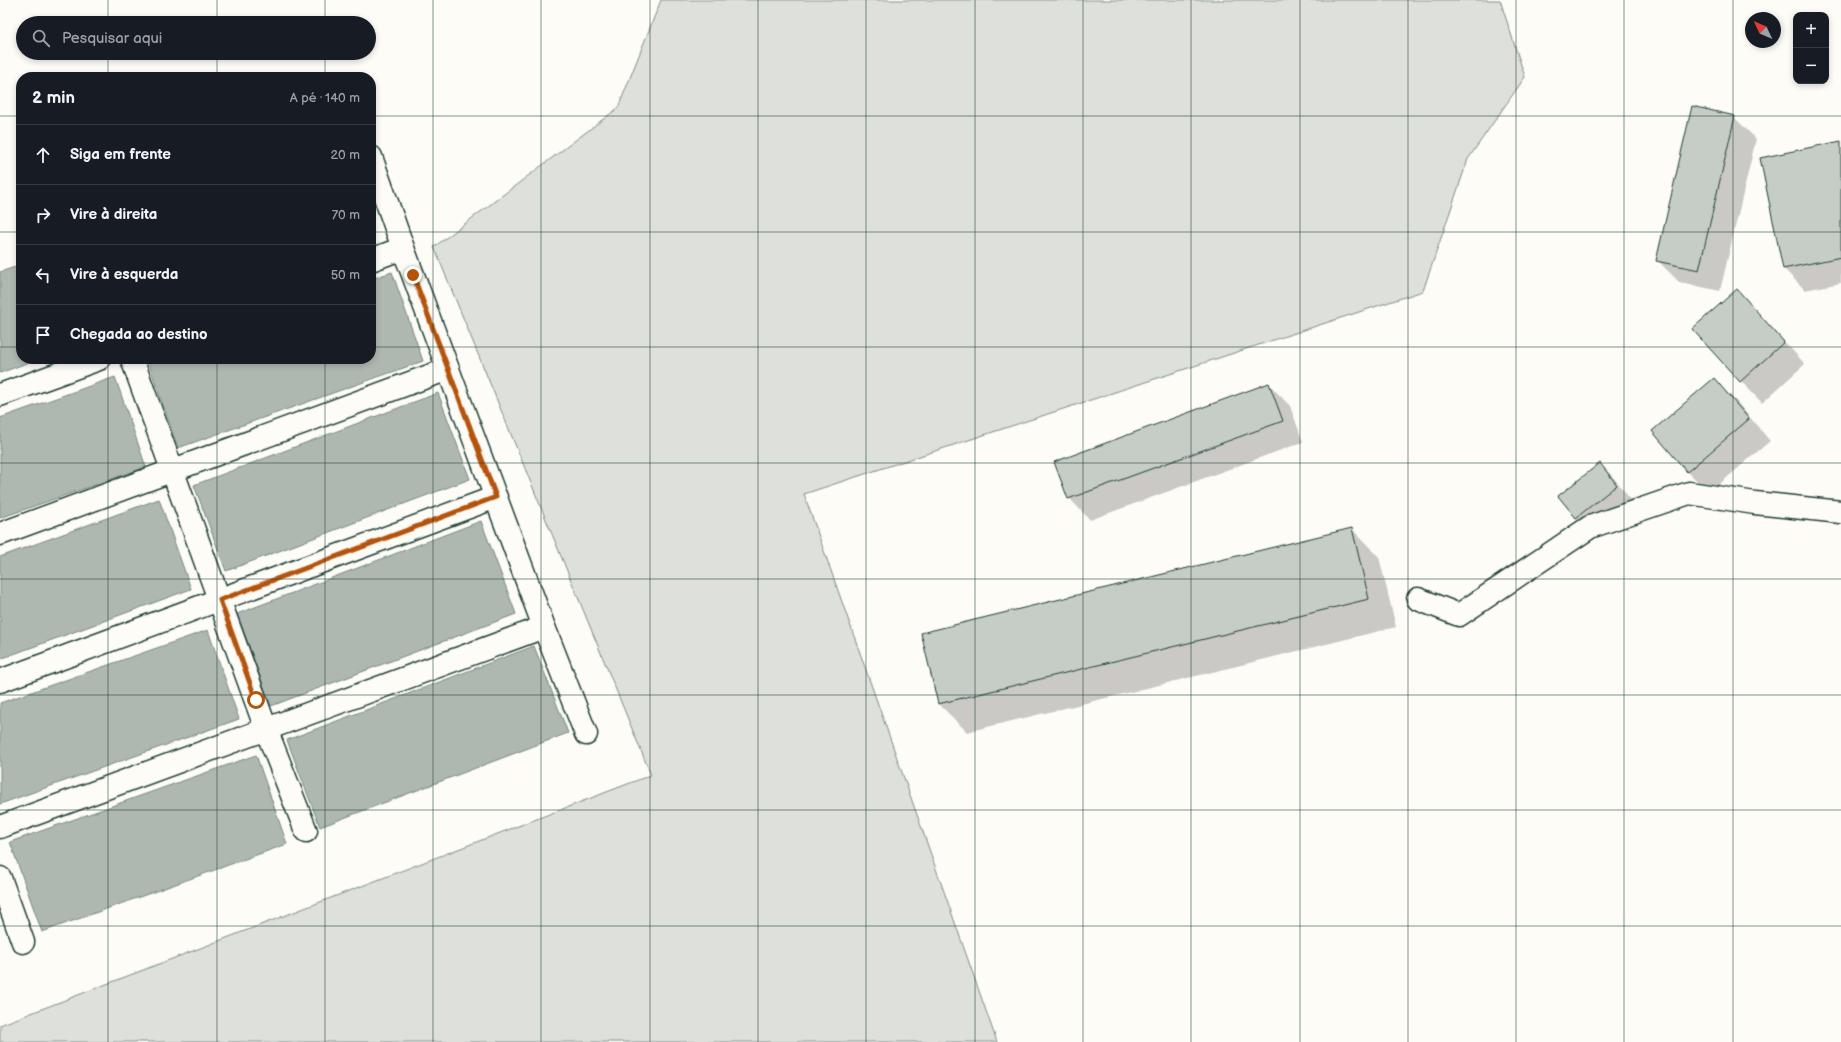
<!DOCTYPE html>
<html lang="pt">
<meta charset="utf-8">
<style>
:root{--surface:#171b24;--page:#20242c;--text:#f1f3f6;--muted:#9ea1a6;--line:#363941}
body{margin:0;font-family:"Balsamiq Sans",sans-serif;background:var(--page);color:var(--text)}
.controls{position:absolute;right:12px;top:12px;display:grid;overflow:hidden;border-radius:8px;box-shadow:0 2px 6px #0003}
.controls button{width:36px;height:36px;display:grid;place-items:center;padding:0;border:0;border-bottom:1px solid var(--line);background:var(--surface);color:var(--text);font:20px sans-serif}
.compass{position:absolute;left:1745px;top:12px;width:36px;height:36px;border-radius:50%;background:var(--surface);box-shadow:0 2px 6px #0003;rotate:314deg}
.stop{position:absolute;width:12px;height:12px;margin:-9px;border:3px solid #b45309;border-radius:50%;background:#fff}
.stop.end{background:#b45309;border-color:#fff;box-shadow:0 1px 4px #0008}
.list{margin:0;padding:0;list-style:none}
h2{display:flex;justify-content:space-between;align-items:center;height:52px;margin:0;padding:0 16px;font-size:17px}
h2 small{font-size:13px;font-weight:400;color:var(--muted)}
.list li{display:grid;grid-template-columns:26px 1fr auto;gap:12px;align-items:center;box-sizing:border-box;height:60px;padding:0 16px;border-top:1px solid var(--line)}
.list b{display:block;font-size:15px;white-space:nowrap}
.list em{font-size:13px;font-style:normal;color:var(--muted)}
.icon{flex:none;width:22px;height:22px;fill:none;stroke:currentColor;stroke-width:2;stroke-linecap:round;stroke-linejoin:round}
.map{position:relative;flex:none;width:1841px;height:1042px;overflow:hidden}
.search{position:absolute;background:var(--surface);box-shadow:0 2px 6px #0003;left:16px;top:16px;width:360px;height:44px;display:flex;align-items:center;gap:10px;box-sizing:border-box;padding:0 14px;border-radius:22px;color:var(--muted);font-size:15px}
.panel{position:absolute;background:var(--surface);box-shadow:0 2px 6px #0003;left:16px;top:72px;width:360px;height:292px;border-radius:16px}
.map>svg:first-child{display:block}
.green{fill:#dde0db;stroke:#7e8e88}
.water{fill:#aeb8b1;stroke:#75877f}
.shadow{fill:#0003}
.building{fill:#c6cdc7;stroke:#1f3d34}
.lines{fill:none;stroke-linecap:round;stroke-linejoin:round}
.minor-casing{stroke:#1f3d34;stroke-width:25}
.minor{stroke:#fdfcf7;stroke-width:22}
.route{stroke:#b45309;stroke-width:5}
.grid{fill:none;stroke:#1f3d34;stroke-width:1;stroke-opacity:0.55}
</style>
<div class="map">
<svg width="1841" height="1042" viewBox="0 0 1841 1042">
<rect width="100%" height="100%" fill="#fdfcf7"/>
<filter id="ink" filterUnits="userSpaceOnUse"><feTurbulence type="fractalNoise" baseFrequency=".025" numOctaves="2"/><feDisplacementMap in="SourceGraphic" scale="8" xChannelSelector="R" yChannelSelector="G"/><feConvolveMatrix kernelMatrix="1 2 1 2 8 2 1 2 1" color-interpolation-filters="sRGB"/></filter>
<g filter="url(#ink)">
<path class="green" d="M 661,0 L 1500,0 L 1525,77 L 1468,159 L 1423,291 L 804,494 L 997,1042 L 0,1042 L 0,1025 L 651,775 L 434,247 L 618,108 Z"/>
<path class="water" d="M 21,265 L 21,359 L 38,359 L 0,373 L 0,272 Z
M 392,272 L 423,361 L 178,448 L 147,359 L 371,359 L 371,279 Z
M 115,377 L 146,467 L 0,518 L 0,418 Z
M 438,393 L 470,479 L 226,571 L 194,485 Z
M 159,499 L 191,589 L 0,659 L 0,557 Z
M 481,521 L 516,614 L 271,706 L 237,614 Z
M 208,630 L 239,719 L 0,804 L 0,703 Z
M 534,646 L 568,733 L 320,827 L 287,740 Z
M 256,755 L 287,844 L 42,932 L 10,842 Z"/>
<path class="shadow" d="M 1734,117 L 1756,139 L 1720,291 L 1679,282 L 1657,260 Z
M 1841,142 L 1841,283 L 1805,290 L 1784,269 Z
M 1737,290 L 1805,364 L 1762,403 L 1741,381 Z
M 1714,380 L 1736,401 L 1770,441 L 1709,493 L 1688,472 L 1653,432 Z
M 1269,384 L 1290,406 L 1303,442 L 1090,520 L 1069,498 Z
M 1600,464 L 1614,478 L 1631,500 L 1591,532 L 1576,518 Z
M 1352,529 L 1379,557 L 1396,627 L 967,732 L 939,704 L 922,634 Z"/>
<path class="building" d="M 1692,106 L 1735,116 L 1699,270 L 1656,261 Z
M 1841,141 L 1841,257 L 1783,269 L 1760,158 Z
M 1737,289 L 1784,342 L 1740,382 L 1692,329 Z
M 1714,378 L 1749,419 L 1687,472 L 1652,431 Z
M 1269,383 L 1283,421 L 1068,499 L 1054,462 Z
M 1600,463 L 1617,485 L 1576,518 L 1558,496 Z
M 1352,528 L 1369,599 L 938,704 L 921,633 Z"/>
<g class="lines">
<g class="minor-casing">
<path id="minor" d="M 371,157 L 403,248
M 132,359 L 266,729 L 306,831
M 0,395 L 99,359
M 0,534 L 448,369 L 403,248 L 371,260
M 1418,599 L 1459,615 L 1590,527 L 1689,493 L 1755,503 L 1841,512
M 544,627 L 586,734
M 0,681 L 496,497
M 0,827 L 544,627 L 448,369
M 0,878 L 23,942"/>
</g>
<use href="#minor" class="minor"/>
</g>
</g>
<g class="lines" filter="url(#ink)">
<path class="route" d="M 256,700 L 220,600 L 496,497 L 413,275"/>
</g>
<path class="grid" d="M 108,0 L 108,23M 217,0 L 217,23M 325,0 L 325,23M 433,0 L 433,1042M 541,0 L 541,1042M 650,0 L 650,1042M 758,0 L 758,1042M 866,0 L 866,1042M 975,0 L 975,1042M 1083,0 L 1083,1042M 1191,0 L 1191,1042M 1300,0 L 1300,1042M 1408,0 L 1408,1042M 1516,0 L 1516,1042M 1624,0 L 1624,1042M 1733,0 L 1733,1042M 108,53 L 108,77M 217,53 L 217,77M 325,53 L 325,77M 0,116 L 21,116M 371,116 L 1841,116M 0,232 L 21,232M 371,232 L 1841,232M 0,347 L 21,347M 371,347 L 1841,347M 108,359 L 108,1042M 217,359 L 217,1042M 325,359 L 325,1042M 0,463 L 1841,463M 0,579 L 1841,579M 0,695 L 1841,695M 0,810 L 1841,810M 0,926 L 1841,926"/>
</svg>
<div class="controls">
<button>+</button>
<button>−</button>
</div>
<svg class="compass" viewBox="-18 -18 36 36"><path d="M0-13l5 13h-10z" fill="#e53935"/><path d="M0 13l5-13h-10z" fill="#9ea1a6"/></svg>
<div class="stop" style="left:256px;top:700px"></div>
<div class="stop end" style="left:413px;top:275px"></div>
<div class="search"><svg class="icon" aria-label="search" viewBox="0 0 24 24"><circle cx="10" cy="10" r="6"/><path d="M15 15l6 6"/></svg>Pesquisar aqui</div>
<section class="panel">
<h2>2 min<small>A pé · 140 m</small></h2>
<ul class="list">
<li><svg class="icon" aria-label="ahead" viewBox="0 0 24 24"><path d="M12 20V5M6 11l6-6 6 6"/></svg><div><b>Siga em frente</b></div><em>20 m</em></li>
<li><svg class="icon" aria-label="right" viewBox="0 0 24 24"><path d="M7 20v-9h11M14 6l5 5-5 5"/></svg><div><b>Vire à direita</b></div><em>70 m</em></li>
<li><svg class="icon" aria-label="left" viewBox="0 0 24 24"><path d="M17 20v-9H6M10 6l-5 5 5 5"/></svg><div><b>Vire à esquerda</b></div><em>50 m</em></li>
<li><svg class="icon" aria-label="arrive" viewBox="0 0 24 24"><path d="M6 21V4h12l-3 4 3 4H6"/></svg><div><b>Chegada ao destino</b></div></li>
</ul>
</section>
</div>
